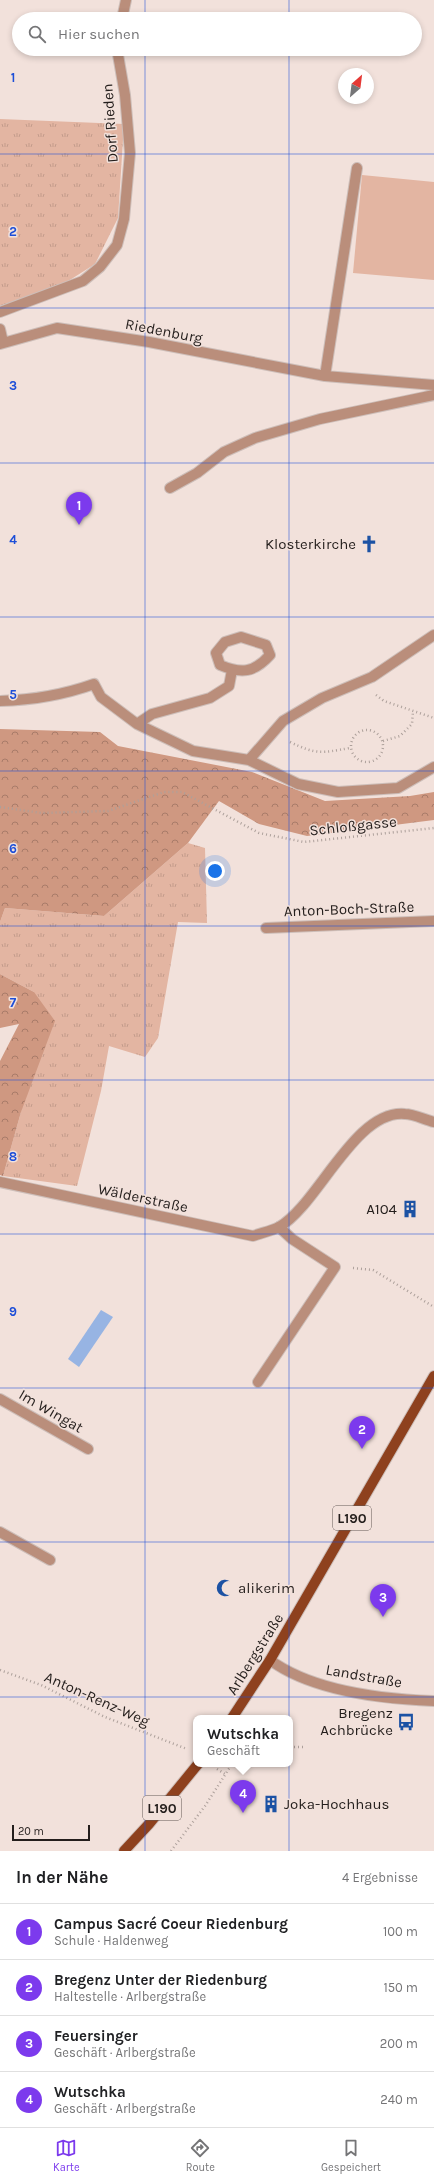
<!DOCTYPE html>
<html lang="de">
<meta charset="utf-8">
<style>
:root{--surface:#fff;--page:#f6f6f6;--text:#202124;--muted:#757577;--line:#e0e0e0;--accent:#7c3aed}
body{margin:0;font-family:Karla,sans-serif;background:var(--page);color:var(--text)}
.compass{position:absolute;left:338px;top:68px;width:36px;height:36px;border-radius:50%;background:var(--surface);box-shadow:0 2px 6px #0003;rotate:28deg}
.scale{position:absolute;left:12px;bottom:10px;width:78px;box-sizing:border-box;padding-left:4px;border:2px solid #241e1c;border-top:0;font-size:11px;line-height:14px;white-space:nowrap;color:#241e1c;-webkit-text-stroke:3px #f2e1db;paint-order:stroke}
.you{position:absolute;left:215px;top:871px;width:14px;height:14px;margin:-10px;border:3px solid #fff;border-radius:50%;background:#1a73e8;box-shadow:0 0 0 6px #1a73e833}
.badge{display:grid;place-items:center;width:26px;height:26px;border-radius:50%;background:var(--accent);color:#fff;font-size:13px;font-weight:700}
.pin{position:absolute;translate:-50% -33px;filter:drop-shadow(0 1px 2px #0008)}
.pin::after{content:'';position:absolute;top:21px;width:14px;height:12px;background:inherit;clip-path:polygon(0 0,100% 0,50% 100%)}
.popup{position:absolute;left:193px;top:1715px;width:100px;height:52px;box-sizing:border-box;display:grid;place-content:center;border-radius:8px;background:var(--surface);filter:drop-shadow(0 1px 3px #0005);font-size:13px;white-space:nowrap;color:var(--muted)}
.popup b{font-size:15px;color:var(--text)}
.popup::after{content:'';position:absolute;left:50%;top:100%;margin-left:-8px;border:8px solid transparent;border-top-color:var(--surface)}
.list{margin:0;padding:0;list-style:none}
h2{display:flex;justify-content:space-between;align-items:center;height:52px;margin:0;padding:0 16px;font-size:17px}
h2 small{font-size:13px;font-weight:400;color:var(--muted)}
.list li{display:grid;grid-template-columns:26px 1fr auto;gap:12px;align-items:center;box-sizing:border-box;height:56px;padding:0 16px;border-top:1px solid var(--line)}
.list b{display:block;font-size:15px;white-space:nowrap}
.list p{margin:0;font-size:13px;white-space:nowrap;color:var(--muted)}
.list em{font-size:13px;font-style:normal;color:var(--muted)}
.icon{flex:none;width:22px;height:22px;fill:none;stroke:currentColor;stroke-width:2;stroke-linecap:round;stroke-linejoin:round}
.map{position:relative;flex:none;width:434px;height:1851px;overflow:hidden}
.search{position:absolute;background:var(--surface);box-shadow:0 2px 6px #0003;left:12px;right:12px;top:12px;height:44px;display:flex;align-items:center;gap:10px;box-sizing:border-box;padding:0 14px;border-radius:22px;color:var(--muted);font-size:15px}
.sheet{height:276px;background:var(--surface)}
nav{display:flex;justify-content:space-around;align-items:center;box-sizing:border-box;height:56px;border-top:1px solid var(--line);background:var(--surface);font-size:11px;color:var(--muted)}
nav a{display:grid;justify-items:center;gap:2px}
nav .on{color:var(--accent)}
.map>svg:first-child{display:block}
.grass{fill:url(#grass-tufts)}
.forest{fill:url(#forest-crowns)}
.garden{fill:#e3b5a2}
.water{fill:#97b4e3}
.lines{fill:none;stroke-linecap:round;stroke-linejoin:round}
.service-casing{stroke:#cdbeb9;stroke-width:12}
.minor-casing{stroke:#cdbeb9;stroke-width:12}
.tertiary-casing{stroke:#cdbeb9;stroke-width:12}
.primary-casing{stroke:#cdbeb9;stroke-width:12}
.path{stroke:#ada09b;stroke-width:2.5;stroke-dasharray:1 3;stroke-linecap:butt}
.service{stroke:#ba8e7b;stroke-width:10}
.minor{stroke:#ba8e7b;stroke-width:10}
.tertiary{stroke:#ba8e7b;stroke-width:10}
.primary{stroke:#8e411e;stroke-width:10}
.grid{fill:none;stroke:#1d4ed8;stroke-width:1;stroke-opacity:0.55}
.labels{text-anchor:middle;dominant-baseline:central;stroke-width:3;stroke-linejoin:round;paint-order:stroke}
.shield{fill:#f2e1db;stroke:#625855;stroke-width:1}
.shield-label{font-size:14px;font-weight:bold;fill:#241e1c}
.street-label{font-size:15px;fill:#241e1c;stroke:#f2e1db}
.poi-label{font-size:15px;fill:#241e1c;stroke:#f2e1db;text-anchor:end}
.grid-label{font-size:13px;text-anchor:middle;font-weight:bold;fill:#1d4ed8;stroke:#f2e1db;stroke-width:3;stroke-linejoin:round;paint-order:stroke}
</style>
<div class="map">
<svg width="434" height="1851" viewBox="0 0 434 1851">
<defs>
<pattern id="grass-tufts" width="24" height="20" patternUnits="userSpaceOnUse"><rect width="24" height="20" fill="#e3b5a2"/><path d="M3 7l-1-3M5 7V3M7 7l1-3M15 17l-1-3M17 17v-4M19 17l1-3" fill="none" stroke="#c39b8b"/></pattern>
<pattern id="forest-crowns" width="20" height="18" patternUnits="userSpaceOnUse"><rect width="20" height="18" fill="#cf9881"/><path d="M2 6a3 3 0 1 1 6 0M12 15a3 3 0 1 1 6 0" fill="none" stroke="#a87b69"/></pattern>
</defs>
<rect width="100%" height="100%" fill="#f2e1db"/>
<path class="grass" d="M 0,119 L 124,124 L 118,218 L 95,264 L 62,285 L 0,306 Z
M 188,843 L 205,848 L 207,923 L 178,922 L 158,1038 L 145,1057 L 109,1046 L 101,1091 L 77,1186 L 3,1176 L 21,1112 L 34,992 L 0,974 L 0,922 L 5,908 L 104,916 Z"/>
<path class="forest" d="M 0,729 L 100,732 L 118,746 L 252,772 L 325,801 L 410,796 L 434,792 L 434,820 L 307,836 L 259,824 L 219,801 L 188,843 L 104,916 L 5,908 L 0,922 Z
M 0,974 L 34,992 L 55,1021 L 21,1112 L 3,1176 L 0,1175 L 0,1061 L 19,1024 L 0,1028 Z"/>
<path class="garden" d="M 362,175 L 434,182 L 434,280 L 353,273 Z"/>
<path class="water" d="M 101,1310 L 113,1317 L 79,1367 L 68,1359 Z"/>
<g class="lines">
<g class="service-casing">
<path id="service" d="M 0,329 L 3,342
M 0,344 L 57,328 L 149,342 L 325,376 L 434,385
M 325,376 L 357,168
M 170,488 L 197,473 L 224,452 L 255,438 L 320,419 L 434,395
M 241,637 L 266,645 L 270,655 C 254,673 241,674 220,665 L 216,653 L 225,642 Z
M 0,701 C 33,700 63,695 94,684 L 101,697 L 137,724 L 193,751 L 249,760 L 298,784 L 338,792 L 398,788 L 434,767
M 137,724 L 152,714 L 210,698 L 229,686 L 232,670
M 249,760 L 283,721 L 322,698 L 372,677 L 434,635
M 258,1382 L 335,1267 L 292,1239 L 279,1227
M 0,1399 L 88,1449
M 0,1532 L 50,1560"/>
</g>
<g class="minor-casing">
<path id="minor" d="M 122,19 L 126,0
M 0,312 L 83,281 L 100,267 L 117,245 L 124,219 L 130,153 L 125,95 L 117,49
M 266,928 L 434,921
M 0,1182 L 253,1236 C 261,1233 271,1231 279,1227 C 318,1205 355,1109 405,1114 C 414,1114 425,1120 434,1122"/>
</g>
<g class="tertiary-casing">
<path id="tertiary" d="M 270,1660 C 312,1691 382,1699 434,1701"/>
</g>
<g class="primary-casing">
<path id="primary" d="M 232,1718 L 270,1660 L 434,1376
M 124,1851 L 149,1824 L 198,1764"/>
</g>
<path class="path" d="M 376,695 L 384,701 L 434,718
M351 746a16 16 0 1 1 32 0a16 16 0 1 1-32 0Z
M 383,741 L 400,736 L 412,724 L 413,711
M 290,742 C 317,755 321,753 350,748
M 0,807 L 41,813 L 108,811 L 164,792 L 182,792 L 259,833 L 304,842 L 434,828
M 353,1268 L 373,1270 L 434,1307
M 0,1670 L 41,1685 L 105,1717 L 187,1749
M 290,1747 L 305,1747
M 217,1769 L 225,1774
M 171,1851 L 205,1806 L 232,1764"/>
<use href="#service" class="service"/>
<use href="#minor" class="minor"/>
<use href="#tertiary" class="tertiary"/>
<use href="#primary" class="primary"/>
</g>
<path class="grid" d="M 145,0 L 145,19M 289,0 L 289,19M 145,49 L 145,1851M 289,49 L 289,1851M 0,154 L 434,154M 0,308 L 434,308M 0,463 L 434,463M 0,617 L 434,617M 0,771 L 434,771M 0,926 L 434,926M 0,1080 L 434,1080M 0,1234 L 434,1234M 0,1388 L 434,1388M 0,1542 L 434,1542M 0,1697 L 434,1697"/>
<defs>
<g id="church-bare" transform="scale(1.38)"><path d="M-1.2-6h2.4v3.5h3.3v2.4h-3.3V6h-2.4V-.1h-3.3v-2.4h3.3Z" fill="#1c52a4" stroke="#f2e1db" stroke-width="2.5" paint-order="stroke"/></g>
<g id="building-bare" transform="scale(1.38)"><path d="M-4-6H4V6H1V3H-1V6H-4ZM-2.5-4.3h1.7v1.8h-1.7ZM.8-4.3h1.7v1.8H.8ZM-2.5-1h1.7V.8h-1.7ZM.8-1h1.7V.8H.8Z" fill="#1c52a4" stroke="#f2e1db" stroke-width="2.5" paint-order="stroke"/></g>
<g id="mosque-bare" transform="scale(1.38)"><path d="M3.5-4.9A6 6 0 1 0 3.5 4.9A5 5 0 1 1 3.5-4.9Z" fill="#1c52a4" stroke="#f2e1db" stroke-width="2.5" paint-order="stroke"/></g>
<g id="bus-bare" transform="scale(1.38)"><path d="M-5-6H5V4H4V6H2V4H-2V6H-4V4H-5ZM-3.5-4V0h7V-4ZM-3.5 1.2v1.5H-2V1.2ZM2 1.2v1.5H3.5V1.2Z" fill="#1c52a4" stroke="#f2e1db" stroke-width="2.5" paint-order="stroke"/></g>
</defs>
<g fill-rule="evenodd">
<use href="#church-bare" x="369" y="544"/>
<use href="#building-bare" x="410" y="1209"/>
<use href="#mosque-bare" x="225" y="1588"/>
<use href="#bus-bare" x="406" y="1722"/>
<use href="#building-bare" x="271" y="1804"/>
</g>
<g class="labels">
<g class="shield">
<rect x="333" y="1506" width="38" height="24" rx="3"/>
<rect x="143" y="1796" width="38" height="24" rx="3"/>
</g>
<g class="shield-label">
<text x="352" y="1518">L190</text>
<text x="162" y="1808">L190</text>
</g>
<g class="street-label">
<text transform="translate(110 123) rotate(-94)">Dorf Rieden</text>
<text transform="translate(164 331) rotate(11)">Riedenburg</text>
<text transform="translate(353 826) rotate(-6)">Schloßgasse</text>
<text transform="translate(349 909) rotate(-2)">Anton-Boch-Straße</text>
<text transform="translate(143 1198) rotate(12)">Wälderstraße</text>
<text transform="translate(51 1411) rotate(30)">Im Wingat</text>
<text transform="translate(255 1654) rotate(-58)">Arlbergstraße</text>
<text transform="translate(364 1676) rotate(10)">Landstraße</text>
<text transform="translate(97 1699) rotate(24)">Anton-Renz-Weg</text>
</g>
<g class="poi-label">
<text x="356" y="544">Klosterkirche</text>
<text x="397" y="1209">A104</text>
<text x="238" y="1588" text-anchor="start">alikerim</text>
<text x="393" y="1713">Bregenz<tspan x="393" dy="17">Achbrücke</tspan></text>
<text x="284" y="1804" text-anchor="start">Joka-Hochhaus</text>
</g>
</g>
<g class="grid-label">
<text x="13" y="82">1</text>
<text x="13" y="236">2</text>
<text x="13" y="390">3</text>
<text x="13" y="544">4</text>
<text x="13" y="699">5</text>
<text x="13" y="853">6</text>
<text x="13" y="1007">7</text>
<text x="13" y="1161">8</text>
<text x="13" y="1316">9</text>
</g>
</svg>
<svg class="compass" viewBox="-18 -18 36 36"><path d="M0-13l5 13h-10z" fill="#e53935"/><path d="M0 13l5-13h-10z" fill="#757577"/></svg>
<div class="scale">20 m</div>
<div class="you"></div>
<div class="pin badge" style="left:79px;top:525px">1</div>
<div class="pin badge" style="left:362px;top:1449px">2</div>
<div class="pin badge" style="left:383px;top:1617px">3</div>
<div class="pin badge" style="left:243px;top:1813px">4</div>
<div class="popup"><b>Wutschka</b>Geschäft</div>
<div class="search"><svg class="icon" aria-label="search" viewBox="0 0 24 24"><circle cx="10" cy="10" r="6"/><path d="M15 15l6 6"/></svg>Hier suchen</div>
</div>
<section class="sheet">
<h2>In der Nähe<small>4 Ergebnisse</small></h2>
<ul class="list">
<li><span class="badge">1</span><div><b>Campus Sacré Coeur Riedenburg</b><p>Schule · Haldenweg</p></div><em>100 m</em></li>
<li><span class="badge">2</span><div><b>Bregenz Unter der Riedenburg</b><p>Haltestelle · Arlbergstraße</p></div><em>150 m</em></li>
<li><span class="badge">3</span><div><b>Feuersinger</b><p>Geschäft · Arlbergstraße</p></div><em>200 m</em></li>
<li><span class="badge">4</span><div><b>Wutschka</b><p>Geschäft · Arlbergstraße</p></div><em>240 m</em></li>
</ul>
</section>
<nav>
<a class="on"><svg class="icon" aria-label="map" viewBox="0 0 24 24"><path d="M3 6l6-2 6 2 6-2v14l-6 2-6-2-6 2zM9 4v14M15 6v14"/></svg>Karte</a>
<a><svg class="icon" aria-label="directions" viewBox="0 0 24 24"><path d="M12 3l9 9-9 9-9-9zM9 14v-3h6M13 9l2 2-2 2"/></svg>Route</a>
<a><svg class="icon" aria-label="saved" viewBox="0 0 24 24"><path d="M7 4h10v16l-5-4-5 4z"/></svg>Gespeichert</a>
</nav>
